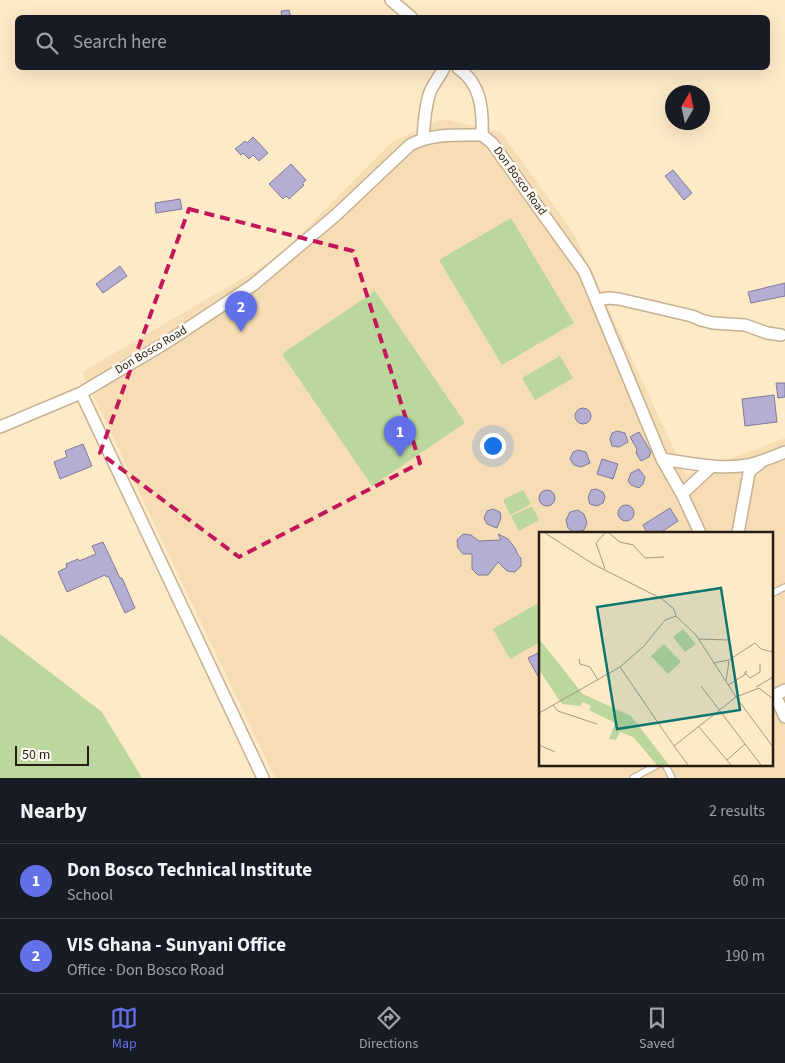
<!DOCTYPE html>
<meta charset="utf-8">
<style>
:root{--surface:#171b24;--page:#242831;--text:#f1f3f6;--muted:#9ea1a6;--line:#363941;--accent:#6371e9}
body{margin:0;font-family:"Source Sans 3",sans-serif;background:var(--page);color:var(--text)}
.compass{position:absolute;left:665px;top:85px;width:45px;height:45px;border-radius:50%;background:var(--surface);box-shadow:0 5px 20px #0002;rotate:9deg}
.scale{position:absolute;left:15px;bottom:12px;width:74px;box-sizing:border-box;padding-left:5px;border:2px solid #261e12;border-top:0;font-size:14px;line-height:18px;white-space:nowrap;color:#261e12;-webkit-text-stroke:4px #fefaf3;paint-order:stroke}
.you{position:absolute;left:492px;top:445px;width:18px;height:18px;margin:-12px;border:4px solid #fff;border-radius:50%;background:#1a73e8;box-shadow:0 0 0 8px #1a73e833}
.badge{display:grid;place-items:center;width:32px;height:32px;border-radius:50%;background:var(--accent);color:#fff;font-size:16px;font-weight:700}
.pin{position:absolute;translate:-50% -41px;filter:drop-shadow(0 1px 2px #0008)}
.pin::after{content:'';position:absolute;top:26px;width:18px;height:15px;background:inherit;clip-path:polygon(0 0,100% 0,50% 100%)}
.list{margin:0;padding:0;list-style:none}
h2{display:flex;justify-content:space-between;align-items:center;height:65px;margin:0;padding:0 20px;font-size:21px}
h2 small{font-size:16px;font-weight:400;color:var(--muted)}
.list li{display:grid;grid-template-columns:32px 1fr auto;gap:15px;align-items:center;box-sizing:border-box;height:75px;padding:0 20px;border-top:1px solid var(--line)}
.list b{display:block;font-size:19px;white-space:nowrap}
.list p{margin:0;font-size:16px;white-space:nowrap;color:var(--muted)}
.list em{font-size:16px;font-style:normal;color:var(--muted)}
.icon{flex:none;width:28px;height:28px;fill:none;stroke:currentColor;stroke-width:2;stroke-linecap:round;stroke-linejoin:round}
.map{position:relative;flex:none;width:785px;height:778px;overflow:hidden}
.search{position:absolute;background:var(--surface);box-shadow:0 5px 20px #0002;left:15px;right:15px;top:15px;height:55px;display:flex;align-items:center;gap:12px;box-sizing:border-box;padding:0 18px;border-radius:8px;color:var(--muted);font-size:19px}
.sheet{height:215px;background:var(--surface)}
nav{display:flex;justify-content:space-around;align-items:center;box-sizing:border-box;height:70px;border-top:1px solid var(--line);background:var(--surface);font-size:14px;color:var(--muted)}
nav a{display:grid;justify-items:center;gap:2px}
nav .on{color:var(--accent)}
.map>svg:first-child{display:block}
.built{fill:#f6ddb6;fill-rule:evenodd}
.green{fill:#bcd79d}
.building{fill:#b4afd2;stroke:#7f7a9b}
.lines{fill:none;stroke-linecap:round;stroke-linejoin:round}
.service-casing{stroke:#c5b190;stroke-width:8}
.minor-casing{stroke:#c5b190;stroke-width:14}
.service{stroke:#fff;stroke-width:5.5}
.minor{stroke:#fff;stroke-width:11}
.marked{fill:none;stroke:#c2185b;stroke-width:4;stroke-dasharray:10 6;stroke-linejoin:round}
.labels{text-anchor:middle;dominant-baseline:central;stroke-width:5;stroke-linejoin:round;paint-order:stroke}
.street-label{font-size:12px;fill:#261e12;stroke:#fefaf3}
.inset-road{fill:none;stroke:#a8987f;stroke-width:1}
.view{fill:#0f766e;fill-opacity:0.15;stroke:#0f766e;stroke-width:2.5}
.inset-edge{fill:none;stroke:#261e12;stroke-width:2.5}
</style>
<div class="map">
<svg width="785" height="778" viewBox="0 0 785 778">
<rect width="100%" height="100%" fill="#ffeac8"/>
<path class="built" d="M 443,119 L 501,132 L 573,232 L 686,475 L 785,438 L 785,778 L 275,778 L 82,372 L 277,258 L 393,141 ZM 540,533 L 771,533 L 771,764 L 540,764 Z"/>
<path class="green" d="M 511,218 L 574,323 L 502,365 L 439,260 Z
M 375,291 L 465,423 L 372,486 L 282,354 Z
M 560,356 L 573,378 L 535,400 L 522,378 Z
M 523,490 L 531,504 L 510,515 L 503,500 Z
M 532,506 L 539,520 L 519,531 L 511,516 Z
M 540,602 L 540,642 L 510,659 L 493,629 Z
M 0,634 L 102,712 L 142,778 L 0,778 Z"/>
<path class="building" d="M 289,10 L 291,18 L 282,18 L 281,11 Z
M 253,137 L 268,153 L 259,161 L 253,155 L 249,159 L 243,153 L 241,155 L 235,149 L 245,141 L 247,143 Z
M 291,164 L 306,180 L 302,184 L 304,185 L 289,199 L 286,196 L 283,199 L 269,184 Z
M 673,170 L 692,193 L 684,200 L 665,176 Z
M 180,199 L 182,209 L 156,213 L 155,203 Z
M 120,266 L 127,276 L 103,293 L 96,284 Z
M 785,283 L 785,296 L 751,303 L 748,292 Z
M 776,383 L 785,383 L 785,397 L 778,398 Z
M 774,395 L 777,422 L 745,426 L 742,399 Z
M575 416a8 8 0 1 1 16 0a8 8 0 1 1-16 0Z
M 617,431 L 625,433 L 628,442 L 619,447 L 612,446 L 610,439 L 612,433 Z
M 639,432 L 651,452 L 649,457 L 641,461 L 636,453 L 637,449 L 630,437 Z
M 83,444 L 92,466 L 60,479 L 54,462 L 67,457 L 65,451 Z
M 578,450 L 586,452 L 590,463 L 581,467 L 574,465 L 570,459 L 573,452 Z
M 602,459 L 618,464 L 613,479 L 597,474 Z
M 639,469 L 645,477 L 643,484 L 639,488 L 631,485 L 628,481 L 631,473 Z
M 596,489 L 603,492 L 605,497 L 603,503 L 597,506 L 590,504 L 588,498 L 591,490 Z
M539 498a8 8 0 1 1 16 0a8 8 0 1 1-16 0Z
M618 513a8 8 0 1 1 16 0a8 8 0 1 1-16 0Z
M 670,508 L 678,521 L 660,533 L 647,533 L 643,525 Z
M 493,509 L 500,512 L 501,518 L 497,528 L 487,524 L 484,518 L 487,511 Z
M 578,510 L 584,514 L 587,523 L 584,530 L 575,533 L 568,528 L 566,520 L 570,512 Z
M 463,534 L 471,535 L 479,541 L 501,540 L 498,534 L 508,539 L 515,548 L 518,555 L 521,558 L 521,566 L 515,572 L 507,571 L 498,562 L 488,575 L 478,575 L 472,569 L 472,554 L 463,554 L 458,548 L 457,540 Z
M 103,542 L 120,578 L 122,578 L 135,608 L 125,613 L 108,576 L 106,577 L 105,575 L 67,592 L 58,572 L 67,567 L 66,564 L 78,559 L 79,561 L 96,554 L 92,546 Z
M 540,652 L 540,680 L 528,658 Z"/>
<g class="lines">
<g class="service-casing">
<path id="service" d="M 771,594 L 785,587
M 665,764 L 672,778
M 633,778 L 659,764"/>
</g>
<g class="minor-casing">
<path id="minor" d="M 391,0 L 412,18
M 458,68 C 481,84 483,109 482,135
M 423,139 C 424,123 425,107 430,92 C 434,83 440,76 444,68
M 596,300 L 609,298 L 619,299 L 692,316 L 701,320 L 713,323 L 745,325 L 767,333 L 781,335
M 81,393 L 263,778
M 0,427 L 81,393 L 167,342 L 253,285 L 336,215 L 410,145 C 432,133 457,135 482,135 L 492,143 L 584,271 L 662,459 L 682,494 L 700,533
M 662,459 C 690,463 720,470 748,465 C 761,462 773,457 785,452
M 682,494 L 712,466
M 738,533 L 749,473 L 752,469 L 760,463
M 785,690 L 775,695 L 785,717"/>
</g>
<use href="#service" class="service"/>
<use href="#minor" class="minor"/>
</g>
<path class="marked" d="M 189,209 L 353,251 L 420,463 L 239,557 L 100,453 Z"/>
<g class="labels">
<g class="street-label">
<text transform="translate(520 181) rotate(54)">Don Bosco Road</text>
<text transform="translate(151 350) rotate(-31)">Don Bosco Road</text>
</g>
</g>
<g transform="translate(539 532)">
<rect width="234" height="234" fill="#ffeac8"/>
<path d="M 144,97 L 157,112 L 146,120 L 134,105 ZM 0,107 L 44,162 L 92,184 L 130,233 L 118,233 L 94,205 L 81,200 L 77,208 L 70,207 L 76,191 L 50,178 L 52,174 L 44,170 L 41,174 L 23,172 L 0,138 ZM 125,112 L 142,130 L 129,142 L 112,124 Z" fill="#bcd79d"/>
<path class="inset-road" d="M 6,1 L 54,32 L 123,67 L 135,77 L 137,84M 70,1 L 81,10 L 94,13 L 106,26 L 125,25M 66,37 L 57,11 L 66,1M 159,107 L 189,108M 40,127 L 41,132 L 51,135 L 59,148M 174,131 L 190,128 L 216,111 L 222,117 L 234,120M 207,142 L 211,146 L 221,140 L 221,132M 187,149 L 190,129M 189,153 L 207,142 L 207,139 L 205,142M 162,154 L 222,233M 217,155 L 234,145M 234,167 L 220,156 L 197,165 L 234,215M 14,173 L 19,179 L 58,192M 0,181 L 81,135 L 105,114 L 126,88 L 137,84 L 157,103 L 197,165 L 135,214 L 81,135M 160,195 L 192,233M 0,213 L 16,220M 135,214 L 149,233M 188,228 L 206,212"/>
<path class="view" d="M 182,56 L 201,178 L 78,197 L 58,75 Z"/>
<rect width="234" height="234" class="inset-edge"/>
</g>
</svg>
<svg class="compass" viewBox="-18 -18 36 36"><path d="M0-13l5 13h-10z" fill="#e53935"/><path d="M0 13l5-13h-10z" fill="#9ea1a6"/></svg>
<div class="scale">50 m</div>
<div class="you"></div>
<div class="pin badge" style="left:400px;top:457px">1</div>
<div class="pin badge" style="left:241px;top:332px">2</div>
<div class="search"><svg class="icon" aria-label="search" viewBox="0 0 24 24"><circle cx="10" cy="10" r="6"/><path d="M15 15l6 6"/></svg>Search here</div>
</div>
<section class="sheet">
<h2>Nearby<small>2 results</small></h2>
<ul class="list">
<li><span class="badge">1</span><div><b>Don Bosco Technical Institute</b><p>School</p></div><em>60 m</em></li>
<li><span class="badge">2</span><div><b>VIS Ghana - Sunyani Office</b><p>Office · Don Bosco Road</p></div><em>190 m</em></li>
</ul>
</section>
<nav>
<a class="on"><svg class="icon" aria-label="map" viewBox="0 0 24 24"><path d="M3 6l6-2 6 2 6-2v14l-6 2-6-2-6 2zM9 4v14M15 6v14"/></svg>Map</a>
<a><svg class="icon" aria-label="directions" viewBox="0 0 24 24"><path d="M12 3l9 9-9 9-9-9zM9 14v-3h6M13 9l2 2-2 2"/></svg>Directions</a>
<a><svg class="icon" aria-label="saved" viewBox="0 0 24 24"><path d="M7 4h10v16l-5-4-5 4z"/></svg>Saved</a>
</nav>
